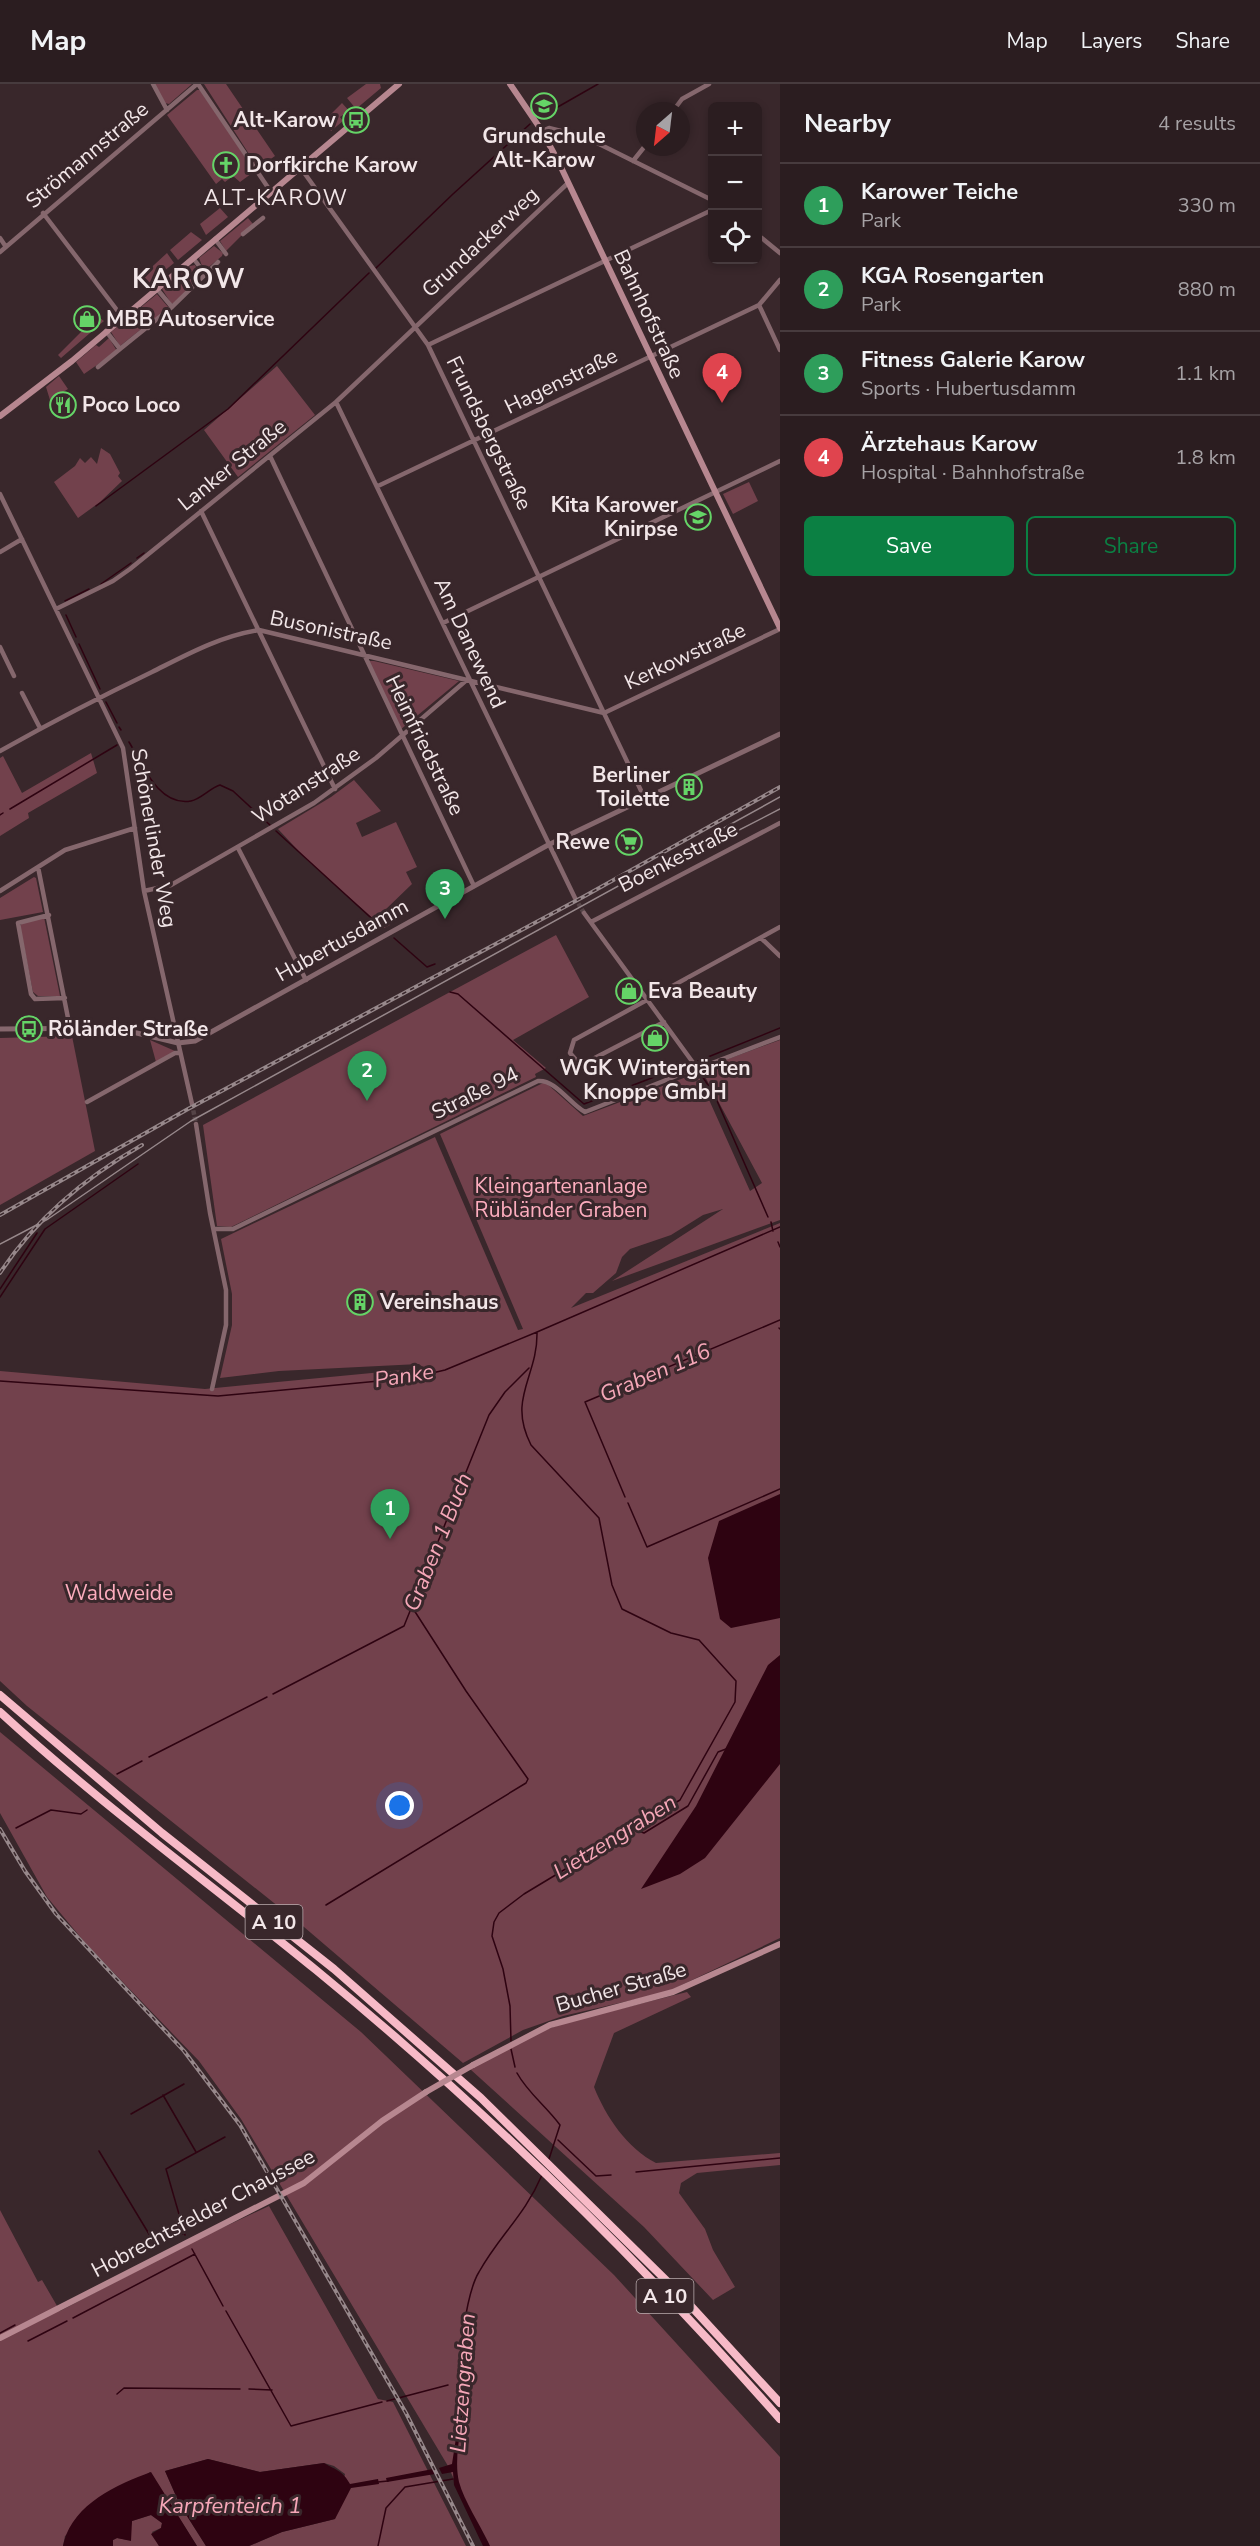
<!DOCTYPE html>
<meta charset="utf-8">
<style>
:root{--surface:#2b1d20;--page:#372a2d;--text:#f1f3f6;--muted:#a6a2a5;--line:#473b3e;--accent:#0b8043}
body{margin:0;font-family:"Nunito Sans",sans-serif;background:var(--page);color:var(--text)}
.controls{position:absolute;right:18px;top:18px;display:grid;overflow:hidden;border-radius:9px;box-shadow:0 3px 9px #0003}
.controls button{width:54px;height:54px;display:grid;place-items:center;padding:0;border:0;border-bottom:2px solid var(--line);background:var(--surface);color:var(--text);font:30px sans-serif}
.compass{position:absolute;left:636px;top:18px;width:54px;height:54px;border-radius:50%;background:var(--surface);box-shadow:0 3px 9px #0003;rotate:208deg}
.you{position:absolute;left:400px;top:1722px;width:21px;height:21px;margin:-15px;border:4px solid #fff;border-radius:50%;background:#1a73e8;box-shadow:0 0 0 9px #1a73e833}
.badge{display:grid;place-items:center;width:39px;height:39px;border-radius:50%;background:var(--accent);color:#fff;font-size:20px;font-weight:700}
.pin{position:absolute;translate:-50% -50px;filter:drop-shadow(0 2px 3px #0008)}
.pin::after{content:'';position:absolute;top:32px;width:21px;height:18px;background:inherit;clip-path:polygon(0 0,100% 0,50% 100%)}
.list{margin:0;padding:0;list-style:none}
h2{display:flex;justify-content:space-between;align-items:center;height:78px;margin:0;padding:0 24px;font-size:26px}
h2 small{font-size:20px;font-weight:400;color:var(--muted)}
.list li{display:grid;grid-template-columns:39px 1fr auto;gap:18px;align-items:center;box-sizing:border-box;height:84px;padding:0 24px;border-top:2px solid var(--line)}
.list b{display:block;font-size:22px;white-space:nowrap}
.list p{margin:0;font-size:20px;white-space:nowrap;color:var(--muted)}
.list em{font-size:20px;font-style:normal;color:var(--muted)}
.actions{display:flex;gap:12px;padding:18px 24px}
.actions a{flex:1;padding:14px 0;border:2px solid var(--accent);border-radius:9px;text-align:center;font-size:21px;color:var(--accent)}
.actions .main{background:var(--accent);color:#fff}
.icon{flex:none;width:33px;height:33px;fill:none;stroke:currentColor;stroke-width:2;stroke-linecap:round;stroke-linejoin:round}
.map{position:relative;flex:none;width:780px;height:2462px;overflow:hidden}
header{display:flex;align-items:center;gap:36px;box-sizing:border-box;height:84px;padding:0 30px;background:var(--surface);border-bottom:2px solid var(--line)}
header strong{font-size:28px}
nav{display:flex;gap:33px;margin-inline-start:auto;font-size:21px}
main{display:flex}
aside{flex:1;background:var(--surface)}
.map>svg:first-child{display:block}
.green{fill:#72414c}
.water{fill:#2e0311}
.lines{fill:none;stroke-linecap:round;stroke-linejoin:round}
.stream{stroke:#2e0311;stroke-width:1.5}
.minor-tunnel{stroke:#554447;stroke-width:4.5;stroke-dasharray:4.5 2;stroke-linecap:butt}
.minor{stroke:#85676d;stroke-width:4.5}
.tertiary{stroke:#85676d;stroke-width:5}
.secondary{stroke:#b78790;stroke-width:6}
.motorway{stroke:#f7bac7;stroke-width:8}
.tram{stroke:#97888b;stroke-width:1.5}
.rail-casing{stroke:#97888b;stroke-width:4}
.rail{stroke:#39272b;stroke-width:1.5;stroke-dasharray:4.5;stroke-linecap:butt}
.secondary-bridge{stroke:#b78790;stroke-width:6}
.labels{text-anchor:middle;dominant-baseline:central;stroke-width:6;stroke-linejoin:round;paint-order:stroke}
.shield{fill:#39272b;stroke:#baadaf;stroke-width:1.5}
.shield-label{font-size:20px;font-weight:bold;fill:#f2e6e8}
.poi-label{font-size:21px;font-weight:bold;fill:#f2e6e8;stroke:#39272b;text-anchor:start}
.street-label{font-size:21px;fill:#f2e6e8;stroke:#39272b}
.park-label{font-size:21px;fill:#fdadbe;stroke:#39272b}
.neighbourhood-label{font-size:22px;letter-spacing:1.5px;fill:#f2e6e8;stroke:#39272b}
.water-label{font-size:22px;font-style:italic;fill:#f6a7b8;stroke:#39272b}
.district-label{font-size:27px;font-weight:bold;letter-spacing:1.5px;fill:#f2e6e8;stroke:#39272b}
</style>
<header>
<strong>Map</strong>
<nav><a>Map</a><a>Layers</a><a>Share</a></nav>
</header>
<main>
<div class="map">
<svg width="780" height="2462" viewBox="0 0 780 2462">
<rect width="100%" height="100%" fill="#39272b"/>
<path class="green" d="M 154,0 L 192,0 L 169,20 L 165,19 Z
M 204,0 L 226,0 L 275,72 L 258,84 Z
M 366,0 L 380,0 L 381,4 L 356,25 L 347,14 Z
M 197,6 L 200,6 L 255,87 L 240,98 L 233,92 L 225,98 L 222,95 L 216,100 L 167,31 Z
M 342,19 L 351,29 L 346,34 L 343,31 L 340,33 L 343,37 L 331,47 L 323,33 L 330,31 Z
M 220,124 L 228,133 L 206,151 L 200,140 Z
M 248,134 L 253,140 L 226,167 L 220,157 Z
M 191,148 L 202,156 L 178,176 L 170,166 Z
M 214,162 L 223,169 L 222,172 L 204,187 L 199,174 Z
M 167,169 L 174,179 L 147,201 L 142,192 Z
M 195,181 L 201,194 L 174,220 L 171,219 L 162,205 L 190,182 Z
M 157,210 L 169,224 L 151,240 L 147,240 L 140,230 L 140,224 Z
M 134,229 L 145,242 L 120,262 L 111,248 Z
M 97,232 L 104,237 L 61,274 L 58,271 Z
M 109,254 L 117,267 L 84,290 L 76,278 L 96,261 L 99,263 Z
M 277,282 L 315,331 L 238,393 L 204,346 Z
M 59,292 L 68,305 L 50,316 L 46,303 Z
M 101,364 L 110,370 L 120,389 L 118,392 L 122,397 L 100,418 L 78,434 L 54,398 L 75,382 L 80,374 L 85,379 L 91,373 L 97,380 Z
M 749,398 L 758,417 L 733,430 L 723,410 Z
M 366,577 L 374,577 L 459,597 L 400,646 Z
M 91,669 L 97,689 L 28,729 L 29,734 L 0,752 L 0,674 L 3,672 L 22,709 Z
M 354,696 L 381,727 L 356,739 L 362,753 L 396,738 L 417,783 L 406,788 L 412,800 L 384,827 L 390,841 L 384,844 L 308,777 L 278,745 L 331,713 Z
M 34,793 L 36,794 L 43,828 L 0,836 L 0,814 Z
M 44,833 L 60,912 L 38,912 L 33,908 L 20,842 L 23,838 Z
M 556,851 L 589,913 L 513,956 L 546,984 L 535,990 L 536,993 L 231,1143 L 217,1142 L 203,1041 Z
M 72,952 L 95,1067 L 0,1121 L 0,954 Z
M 150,956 L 175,967 L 156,978 Z
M 780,956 L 780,1136 L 612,1197 L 723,1125 L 703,1131 L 671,1151 L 630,1165 L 622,1173 L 616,1189 L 593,1209 L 586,1209 L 571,1224 L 780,1139 L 780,1854 L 667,1908 L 563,1932 L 523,1946 L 463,1979 L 304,1843 L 27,1622 L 0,1597 L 0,1287 L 205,1305 L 424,1284 L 419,1280 L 279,1287 L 220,1294 L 232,1241 L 232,1210 L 221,1155 L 435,1053 L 518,1246 L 523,1245 L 440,1050 L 545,998 L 583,1032 L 697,989 L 750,1107 L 762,1099 L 701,985 Z
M 0,1648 L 361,1948 L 614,2191 L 780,2373 L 780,2462 L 484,2462 L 448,2382 L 241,2035 L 199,1977 L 87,1861 L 47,1813 L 0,1729 Z
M 687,1908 L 691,1913 L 614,1949 L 594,2003 C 606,2033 627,2064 656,2079 L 780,2069 L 780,2081 L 697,2089 L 681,2099 L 679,2109 L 705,2145 L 713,2166 L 735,2203 L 713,2216 L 644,2143 L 470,1985 L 531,1951 L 568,1938 Z
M 269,2122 L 378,2315 L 393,2318 L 466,2462 L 249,2462 L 282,2448 L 335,2435 L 345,2390 L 334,2382 L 324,2379 L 260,2388 L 208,2375 L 165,2387 L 180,2421 L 206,2462 L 197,2462 L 150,2388 L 65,2452 L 63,2462 L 0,2462 L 0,2126 L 38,2198 L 42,2196 L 60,2227 L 194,2157 Z
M 151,2431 L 162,2439 L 161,2444 L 152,2448 L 159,2462 L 113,2462 L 113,2456 L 117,2454 L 128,2456 L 132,2437 Z"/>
<path class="water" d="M 780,1410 L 780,1534 L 731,1544 L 720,1535 L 708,1474 L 719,1437 Z
M 780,1571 L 780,1680 L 705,1774 L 680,1790 L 641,1805 L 696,1722 L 768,1581 Z
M 463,2299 C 467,2331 452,2368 459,2398 C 465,2419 481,2442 490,2462 L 483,2462 L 454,2401 L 453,2388 L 442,2390 L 439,2384 L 452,2380 L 461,2321 L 456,2300 Z
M 208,2375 L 260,2388 L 324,2379 C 336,2386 343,2387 350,2400 L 378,2395 L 379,2400 L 351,2404 L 335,2435 L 282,2448 L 249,2462 L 206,2462 L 180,2421 L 165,2387 Z
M 433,2385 L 435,2390 L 387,2398 L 386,2394 Z
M 151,2388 L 197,2462 L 159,2462 L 151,2450 L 161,2444 L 162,2439 L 151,2431 L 132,2437 L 131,2457 L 117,2454 L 113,2456 L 113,2462 L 63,2462 C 71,2421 116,2401 151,2388 Z"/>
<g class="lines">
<path class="stream" d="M 542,32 L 598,0
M 376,184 L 453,110 L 530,40
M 96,422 L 228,325 L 369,189
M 137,474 L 144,469
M 101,500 L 131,479
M 65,517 L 89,505
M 66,531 L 76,553
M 79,560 L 100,605
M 106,618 L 117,639
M 119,643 L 121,646
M 129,658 C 142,679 158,723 191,717 C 201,715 210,704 220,701 L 233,707 L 271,742
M 10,725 L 117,661
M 0,731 L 3,729
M 276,747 L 381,843
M 394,854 L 427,883 L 435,880
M 450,908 L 458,910 L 584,1020 L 688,980
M 698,977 L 780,944
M 698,986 L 714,1010 L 768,1133
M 771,1138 L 773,1147
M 778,1158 L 780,1163
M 0,1205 L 37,1149
M 0,1213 L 45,1145 L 138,1080
M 779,1244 L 780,1245
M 0,1297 L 218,1312 L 411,1294 L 445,1286 L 537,1248 L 780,1143
M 625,1413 L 585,1318 L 780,1236
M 628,1419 L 647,1463 L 780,1405
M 273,1610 L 404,1542 L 489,1331 L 505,1308 L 529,1284
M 149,1673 L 267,1613
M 117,1690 L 142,1677
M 16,1744 L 51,1726 L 81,1730 L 87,1726
M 639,1747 L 644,1749 L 688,1722 L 718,1668 L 726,1665
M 326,1821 L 526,1699 L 528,1695 L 466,1607 L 412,1523
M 511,1957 L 510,1922 L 503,1885 L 492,1852 L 494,1838 L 499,1829 L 524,1810 L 680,1716 L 735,1618 L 736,1597 L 699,1556 L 671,1549 L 622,1525 L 612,1501 L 599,1434 L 531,1361 C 507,1314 538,1293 537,1248
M 511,1965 L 515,1983
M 517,1989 C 528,2009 546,2022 560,2041 L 549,2075
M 163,2011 L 196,2068
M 131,2030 L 184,2000
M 558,2056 L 596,2092 L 611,2091
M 99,2067 L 155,2160 L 185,2149
M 636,2088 L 780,2074
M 185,2151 L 166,2085 L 225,2053
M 192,2165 L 223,2222
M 226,2227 L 291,2342 L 382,2318
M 73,2234 L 195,2170
M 0,2249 L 15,2241
M 28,2257 L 67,2237
M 460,2301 C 458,2276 466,2209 479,2188 C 499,2152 525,2131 542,2091
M 249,2305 L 272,2306
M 117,2310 L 124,2304 L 240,2305
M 387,2317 L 448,2301
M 378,2398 L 388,2397
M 378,2462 L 386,2424 L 405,2403 L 453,2395"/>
<path class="minor-tunnel" d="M 575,814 L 584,829
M 192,1020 L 196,1040"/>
<path class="minor" d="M 153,0 L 167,26
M 198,0 L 271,108
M 673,27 L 682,15 L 709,0
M 542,47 L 549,44 L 585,53 L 712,116
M 633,77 L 645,62
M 300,83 L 428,261 L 645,715
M 43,129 L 123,234
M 243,150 L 263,134
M 758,151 L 780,169
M 0,154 L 6,163
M 215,155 L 226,170
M 0,168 L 197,0
M 193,174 L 206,191
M 157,205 L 172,223
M 759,221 L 780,266
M 135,224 L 148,244
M 428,261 L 712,126
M 120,265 L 172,223 L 218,178
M 98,283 L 120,265 L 106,247
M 336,318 L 575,814
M 270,372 L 474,802
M 378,402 L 759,221 L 780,196
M 0,410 L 123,664 L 144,807 L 192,1020
M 201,427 L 335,705
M 0,468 L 22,455
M 56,525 L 113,497 L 130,485 L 336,318 L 568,99
M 443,539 L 780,377
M 0,563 L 14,592
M 22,609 L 40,644
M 604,629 L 780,545
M 0,667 C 50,639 100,613 152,588 C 186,571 220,552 259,546 L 604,629
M 238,764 L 306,896
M 38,783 L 70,944
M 0,807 L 65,766 L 135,744
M 144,807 L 171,801 L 314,719 L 376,674 L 469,594
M 584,829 L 694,980
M 49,831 L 18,839 L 31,910 L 35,915 L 65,914
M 591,838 L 780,739
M 761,854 L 780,872
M 664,938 L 587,978 L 577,977 L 570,969 L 574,956 L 780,843
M 694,980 L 707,981 L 780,953
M 87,1018 L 175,969 L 180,969
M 196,1040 L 210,1129 L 226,1206 L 226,1241 L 212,1305
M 214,1145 L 233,1145 L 538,997 C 555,995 570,1020 585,1028 L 689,987 L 694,980"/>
<path class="tertiary" d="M 0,945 L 116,944 L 178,959 L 195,957 L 548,761 L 780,650"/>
<path class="secondary" d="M 510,0 L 542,47 L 559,79 L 780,544
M 0,332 L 72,277 L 399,0
M 473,1981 L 550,1941 L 673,1908 L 780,1860
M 0,2254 L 304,2099 L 382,2037 L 426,2008"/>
<path class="motorway" d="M 0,1611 L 162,1749 L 334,1885 L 481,2014 L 678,2208 L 780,2319
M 0,1628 C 100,1720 211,1800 316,1886 C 482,2022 638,2174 780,2335"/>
<path class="tram" d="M 708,762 L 780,725
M 0,1160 L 48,1135 L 191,1037 L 780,713"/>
<g class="rail-casing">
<path id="rail" d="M 0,1131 L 188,1025 L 583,813 L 780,703
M 0,1189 C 36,1134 86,1093 142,1061
M 0,1745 L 25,1787 L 56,1830 L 184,1967 L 240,2041 L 406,2329 L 473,2462"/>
</g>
<use href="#rail" class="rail"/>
<path class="secondary-bridge" d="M 426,2008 L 473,1981"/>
</g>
<defs>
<g id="school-ring" transform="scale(1.35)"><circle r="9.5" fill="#39272b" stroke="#65d467" stroke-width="1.5"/><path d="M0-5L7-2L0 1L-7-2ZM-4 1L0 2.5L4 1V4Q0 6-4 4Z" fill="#65d467"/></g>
<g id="bus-ring" transform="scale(1.35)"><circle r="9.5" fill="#39272b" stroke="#65d467" stroke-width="1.5"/><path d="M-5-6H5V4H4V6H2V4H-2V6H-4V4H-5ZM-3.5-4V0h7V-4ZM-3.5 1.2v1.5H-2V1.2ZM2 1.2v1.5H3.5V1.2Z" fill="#65d467"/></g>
<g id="church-ring" transform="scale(1.35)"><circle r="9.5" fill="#39272b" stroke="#65d467" stroke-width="1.5"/><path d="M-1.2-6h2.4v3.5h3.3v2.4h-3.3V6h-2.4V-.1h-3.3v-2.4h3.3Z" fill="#65d467"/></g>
<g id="shop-ring" transform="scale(1.35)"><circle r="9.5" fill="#39272b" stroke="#65d467" stroke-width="1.5"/><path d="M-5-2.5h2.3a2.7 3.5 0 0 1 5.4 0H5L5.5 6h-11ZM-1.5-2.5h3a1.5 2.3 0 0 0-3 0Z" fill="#65d467"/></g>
<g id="restaurant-ring" transform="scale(1.35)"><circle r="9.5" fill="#39272b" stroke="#65d467" stroke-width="1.5"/><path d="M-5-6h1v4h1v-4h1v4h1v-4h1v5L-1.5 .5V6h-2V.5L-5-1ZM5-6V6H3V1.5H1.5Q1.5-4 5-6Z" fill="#65d467"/></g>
<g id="building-ring" transform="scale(1.35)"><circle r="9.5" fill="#39272b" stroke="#65d467" stroke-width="1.5"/><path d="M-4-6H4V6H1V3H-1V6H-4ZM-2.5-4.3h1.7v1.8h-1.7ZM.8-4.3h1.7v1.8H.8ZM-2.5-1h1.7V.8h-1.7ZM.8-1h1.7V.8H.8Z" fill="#65d467"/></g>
<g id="supermarket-ring" transform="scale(1.35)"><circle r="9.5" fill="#39272b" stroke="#65d467" stroke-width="1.5"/><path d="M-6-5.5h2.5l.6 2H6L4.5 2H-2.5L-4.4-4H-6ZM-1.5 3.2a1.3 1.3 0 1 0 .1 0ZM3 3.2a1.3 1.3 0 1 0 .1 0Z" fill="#65d467"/></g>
</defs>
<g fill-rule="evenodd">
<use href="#school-ring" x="544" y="22"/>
<use href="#bus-ring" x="356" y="36"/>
<use href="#church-ring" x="226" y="81"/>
<use href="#shop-ring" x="87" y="235"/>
<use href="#restaurant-ring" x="63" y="321"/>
<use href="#school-ring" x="698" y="433"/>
<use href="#building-ring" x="689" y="703"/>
<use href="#supermarket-ring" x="629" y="758"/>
<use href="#shop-ring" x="629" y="907"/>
<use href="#bus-ring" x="29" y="945"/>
<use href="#shop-ring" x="655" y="954"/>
<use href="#building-ring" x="360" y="1218"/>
</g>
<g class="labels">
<g class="shield">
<rect x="245.5" y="1821" width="57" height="34" rx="4.5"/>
<rect x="636.5" y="2195" width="57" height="34" rx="4.5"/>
</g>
<g class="shield-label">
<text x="274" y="1838">A 10</text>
<text x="665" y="2212">A 10</text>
</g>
<g class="poi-label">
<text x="336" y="36" text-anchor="end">Alt-Karow</text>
<text x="544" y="52" text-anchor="middle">Grundschule<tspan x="544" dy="24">Alt-Karow</tspan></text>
<text x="246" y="81">Dorfkirche Karow</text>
<text x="106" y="235">MBB Autoservice</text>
<text x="82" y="321">Poco Loco</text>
<text x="678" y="421" text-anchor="end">Kita Karower<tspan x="678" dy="24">Knirpse</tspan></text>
<text x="670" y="691" text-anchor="end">Berliner<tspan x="670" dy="24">Toilette</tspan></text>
<text x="610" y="758" text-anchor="end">Rewe</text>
<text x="648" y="907">Eva Beauty</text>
<text x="48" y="945">Röländer Straße</text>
<text x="655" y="984" text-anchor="middle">WGK Wintergärten<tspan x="655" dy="24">Knoppe GmbH</tspan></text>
<text x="380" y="1218">Vereinshaus</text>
</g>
<g class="street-label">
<text transform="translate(87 71) rotate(-40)">Strömannstraße</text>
<text transform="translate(480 158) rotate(-43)">Grundackerweg</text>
<text transform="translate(649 230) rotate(65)">Bahnhofstraße</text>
<text transform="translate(561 297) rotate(-26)">Hagenstraße</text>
<text transform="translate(489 349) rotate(64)">Frundsbergstraße</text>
<text transform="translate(232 381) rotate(-39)">Lanker Straße</text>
<text transform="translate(331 546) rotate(12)">Busonistraße</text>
<text transform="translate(470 559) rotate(65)">Am Danewend</text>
<text transform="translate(685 572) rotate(-25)">Kerkowstraße</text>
<text transform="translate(425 661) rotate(64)">Heimfriedstraße</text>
<text transform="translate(306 701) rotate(-33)">Wotanstraße</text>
<text transform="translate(154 754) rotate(80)">Schönerlinder Weg</text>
<text transform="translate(678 773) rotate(-27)">Boenkestraße</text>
<text transform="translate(342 856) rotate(-29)">Hubertusdamm</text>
<text transform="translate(475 1009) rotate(-26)">Straße 94</text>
<text transform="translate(621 1903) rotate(-16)">Bucher Straße</text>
<text transform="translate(203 2129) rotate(-28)">Hobrechtsfelder Chaussee</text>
</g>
<g class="park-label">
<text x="561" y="1102">Kleingartenanlage<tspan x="561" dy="24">Rübländer Graben</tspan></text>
<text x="119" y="1509">Waldweide</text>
</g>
<g class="neighbourhood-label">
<text x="276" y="114">ALT-KAROW</text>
</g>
<g class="water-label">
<text transform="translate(655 1289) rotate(-23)">Graben 116</text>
<text transform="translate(404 1292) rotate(-9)">Panke</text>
<text transform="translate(438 1458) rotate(-68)">Graben 1 Buch</text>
<text transform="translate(615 1753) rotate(-32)">Lietzengraben</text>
<text transform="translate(463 2299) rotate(-86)">Lietzengraben</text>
<text x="230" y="2422">Karpfenteich 1</text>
</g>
<g class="district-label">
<text x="189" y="195">KAROW</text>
</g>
</g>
</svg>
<div class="controls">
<button>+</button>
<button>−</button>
<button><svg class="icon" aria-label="locate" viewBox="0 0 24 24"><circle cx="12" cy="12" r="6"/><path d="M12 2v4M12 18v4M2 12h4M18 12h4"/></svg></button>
</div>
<svg class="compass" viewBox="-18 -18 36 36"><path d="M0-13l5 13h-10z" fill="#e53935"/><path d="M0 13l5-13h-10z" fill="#a6a2a5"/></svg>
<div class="you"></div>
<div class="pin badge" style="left:390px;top:1455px;background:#2e9e5b">1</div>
<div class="pin badge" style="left:367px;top:1017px;background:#2e9e5b">2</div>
<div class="pin badge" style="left:445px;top:835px;background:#2e9e5b">3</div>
<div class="pin badge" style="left:722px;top:319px;background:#e0444e">4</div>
</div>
<aside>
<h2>Nearby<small>4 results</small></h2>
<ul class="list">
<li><span class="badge" style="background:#2e9e5b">1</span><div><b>Karower Teiche</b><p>Park</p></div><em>330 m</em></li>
<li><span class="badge" style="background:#2e9e5b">2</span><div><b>KGA Rosengarten</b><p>Park</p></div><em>880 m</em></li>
<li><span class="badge" style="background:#2e9e5b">3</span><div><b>Fitness Galerie Karow</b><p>Sports · Hubertusdamm</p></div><em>1.1 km</em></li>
<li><span class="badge" style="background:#e0444e">4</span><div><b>Ärztehaus Karow</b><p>Hospital · Bahnhofstraße</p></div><em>1.8 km</em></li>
</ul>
<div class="actions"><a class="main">Save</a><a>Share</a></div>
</aside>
</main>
